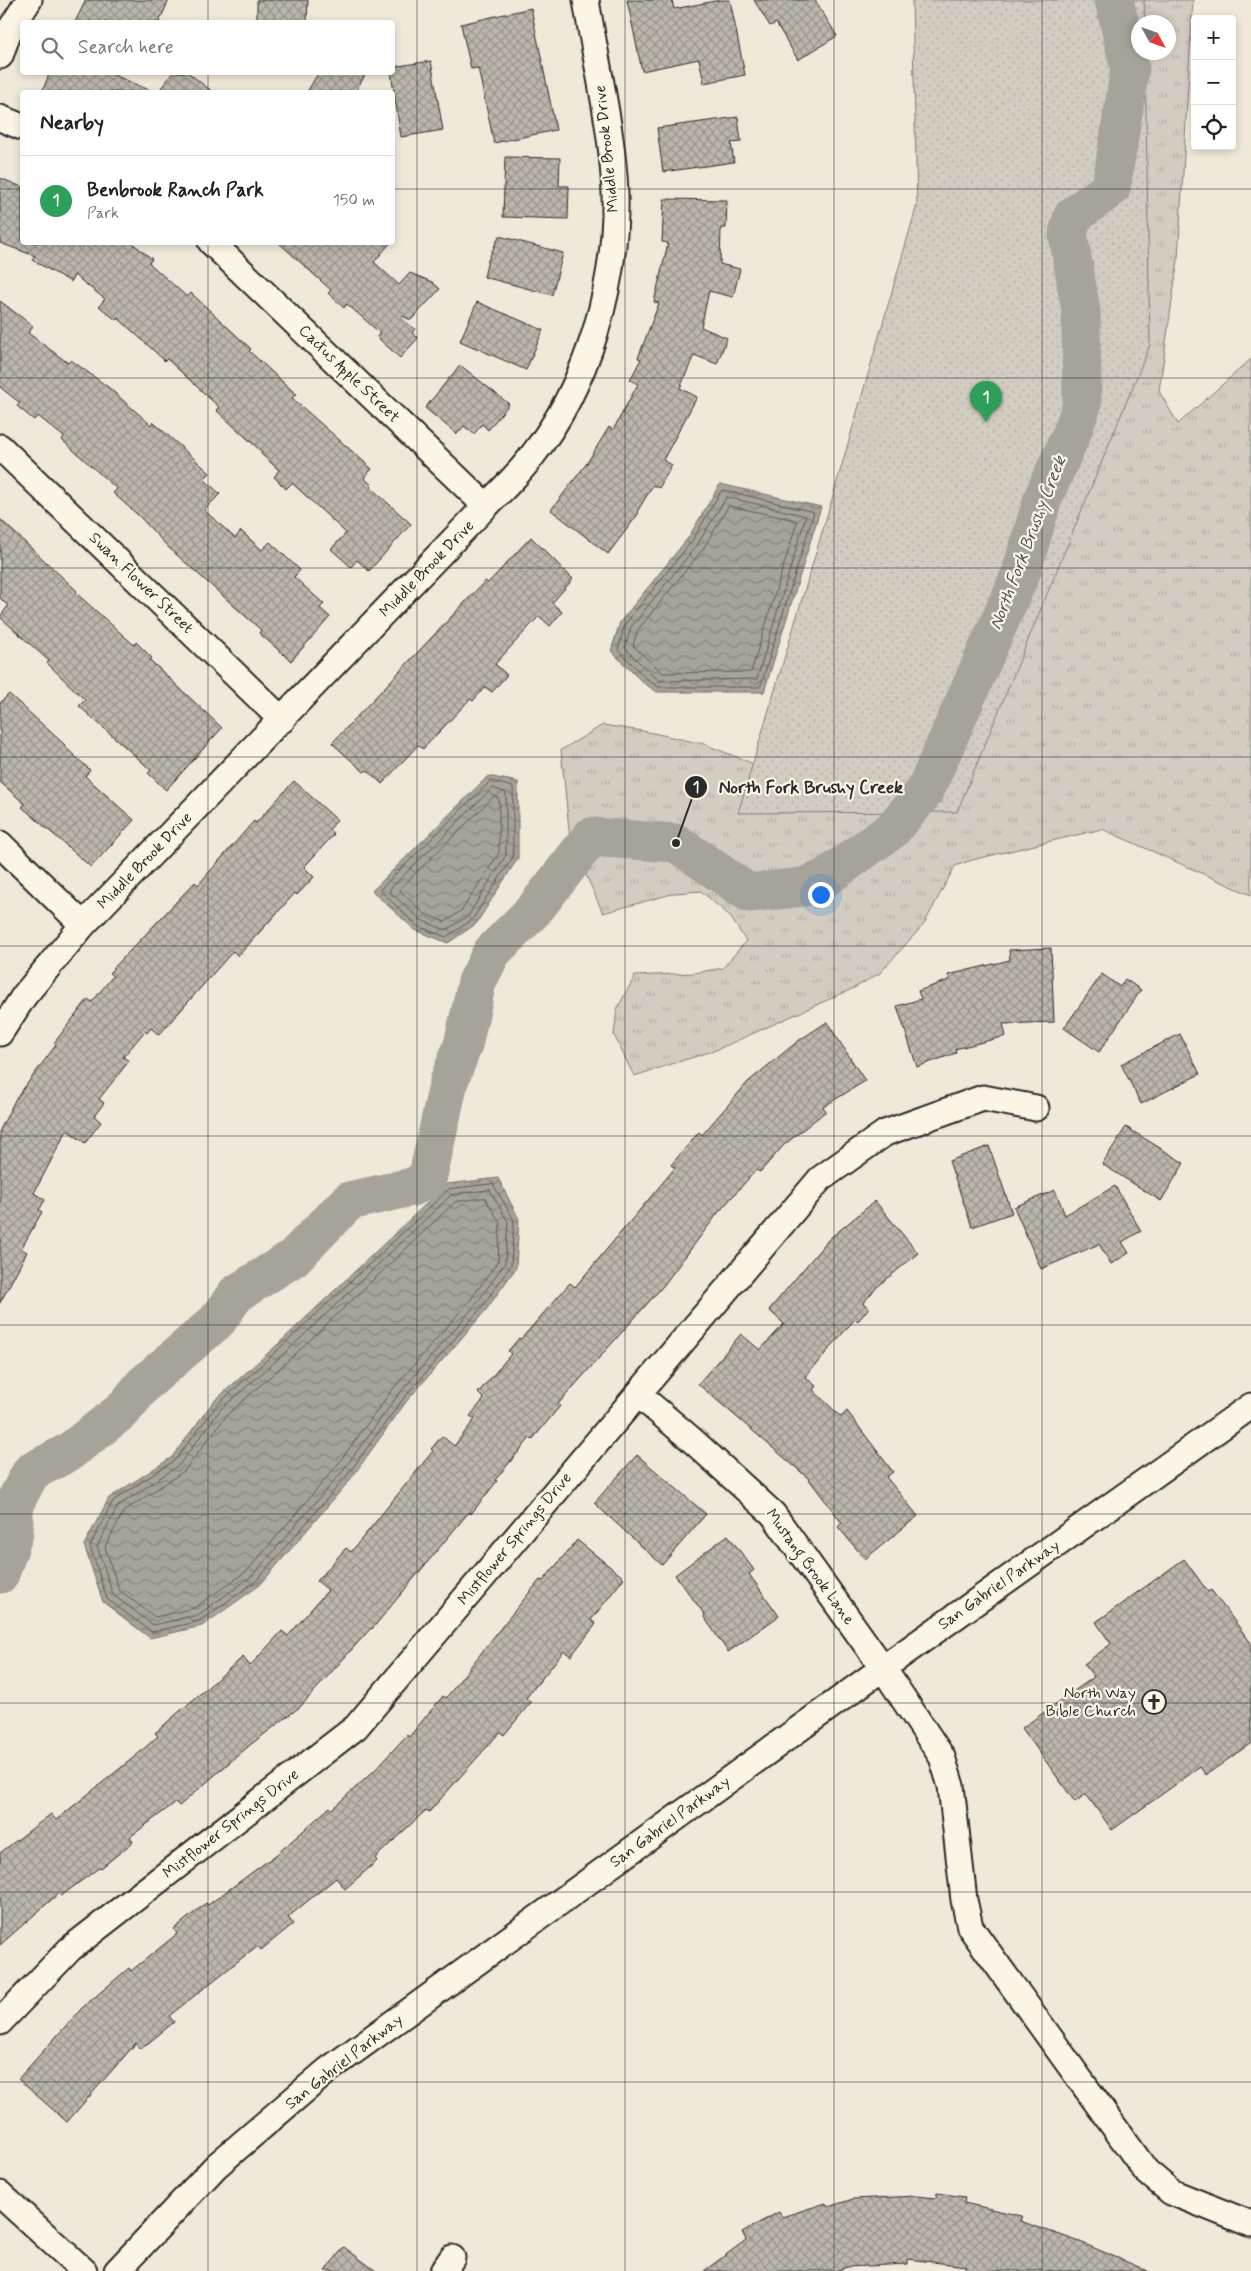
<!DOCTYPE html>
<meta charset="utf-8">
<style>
:root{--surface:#fff;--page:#f2f2f2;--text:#202124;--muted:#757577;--line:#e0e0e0;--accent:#ea580c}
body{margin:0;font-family:Mynerve,sans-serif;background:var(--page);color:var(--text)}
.controls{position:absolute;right:15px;top:15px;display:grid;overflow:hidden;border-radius:5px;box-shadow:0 2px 8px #0003}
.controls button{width:45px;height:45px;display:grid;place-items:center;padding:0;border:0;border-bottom:1px solid var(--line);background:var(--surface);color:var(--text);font:25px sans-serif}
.compass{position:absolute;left:1131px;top:15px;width:45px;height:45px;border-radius:50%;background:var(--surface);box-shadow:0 2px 8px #0003;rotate:130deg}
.you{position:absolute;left:820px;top:894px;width:18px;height:18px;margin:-12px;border:4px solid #fff;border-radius:50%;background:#1a73e8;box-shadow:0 0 0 8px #1a73e833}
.badge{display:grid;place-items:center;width:32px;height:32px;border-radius:50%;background:var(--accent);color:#fff;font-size:16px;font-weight:700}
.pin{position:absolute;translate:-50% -41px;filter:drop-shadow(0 1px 2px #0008)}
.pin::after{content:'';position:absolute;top:26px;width:18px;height:15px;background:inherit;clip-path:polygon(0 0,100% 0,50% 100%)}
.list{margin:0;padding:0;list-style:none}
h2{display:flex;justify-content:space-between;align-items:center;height:65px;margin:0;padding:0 20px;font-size:21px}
h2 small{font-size:16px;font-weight:400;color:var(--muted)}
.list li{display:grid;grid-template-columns:32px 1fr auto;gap:15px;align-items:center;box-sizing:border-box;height:90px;padding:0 20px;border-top:1px solid var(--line)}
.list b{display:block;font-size:19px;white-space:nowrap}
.list p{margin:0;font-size:16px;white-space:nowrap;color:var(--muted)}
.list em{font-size:16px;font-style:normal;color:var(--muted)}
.icon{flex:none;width:28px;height:28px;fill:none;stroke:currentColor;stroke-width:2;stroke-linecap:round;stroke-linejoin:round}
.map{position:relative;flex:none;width:1251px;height:2271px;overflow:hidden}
.search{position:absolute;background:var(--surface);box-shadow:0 2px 8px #0003;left:20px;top:20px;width:375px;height:55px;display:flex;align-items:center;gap:12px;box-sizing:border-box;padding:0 18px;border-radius:5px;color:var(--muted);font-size:19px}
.panel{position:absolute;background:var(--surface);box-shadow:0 2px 8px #0003;left:20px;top:90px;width:375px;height:155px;border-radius:5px}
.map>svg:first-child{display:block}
.grass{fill:url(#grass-tufts);stroke:#7e7c76;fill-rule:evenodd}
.park{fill:url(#park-dots);stroke:#7e7c76}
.water{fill:url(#water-waves);stroke:#75736d}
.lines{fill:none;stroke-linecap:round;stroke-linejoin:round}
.shore{stroke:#5c5b57;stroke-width:1}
.river{stroke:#a6a399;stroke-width:39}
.building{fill:url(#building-cross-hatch);stroke:#2b2b2b}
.minor-casing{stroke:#2b2b2b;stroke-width:29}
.minor{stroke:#fcf5e5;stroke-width:25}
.grid{fill:none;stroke:#2b2b2b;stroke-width:1;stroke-opacity:0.55}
.labels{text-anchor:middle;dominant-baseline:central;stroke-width:4.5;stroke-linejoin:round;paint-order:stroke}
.street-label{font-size:16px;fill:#2b2b2b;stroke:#fcf5e5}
.poi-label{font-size:16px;fill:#2b2b2b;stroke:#fcf5e5;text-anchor:end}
.water-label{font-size:18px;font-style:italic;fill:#565552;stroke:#fcf5e5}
.leader{fill:none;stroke:#2b2b2b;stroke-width:2}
.callout-dot{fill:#2b2b2b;stroke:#fcf5e5;stroke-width:2}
.mark-label{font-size:15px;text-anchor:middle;font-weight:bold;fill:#fff}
.callout-label{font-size:18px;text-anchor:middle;font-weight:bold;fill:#2b2b2b;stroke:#fcf5e5;stroke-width:4.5;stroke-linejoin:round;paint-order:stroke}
</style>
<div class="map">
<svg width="1251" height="2271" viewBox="0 0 1251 2271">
<defs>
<pattern id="grass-tufts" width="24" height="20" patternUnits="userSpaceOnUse" patternTransform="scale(1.25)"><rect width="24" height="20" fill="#d2cdc0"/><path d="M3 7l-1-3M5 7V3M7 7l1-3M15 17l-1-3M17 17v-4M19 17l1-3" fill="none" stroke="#b4b0a5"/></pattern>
<pattern id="park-dots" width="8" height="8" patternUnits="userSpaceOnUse" patternTransform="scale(1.25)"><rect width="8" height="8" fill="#d2cdc0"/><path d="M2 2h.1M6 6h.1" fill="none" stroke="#b4b0a5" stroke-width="1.8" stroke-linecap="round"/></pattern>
<pattern id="water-waves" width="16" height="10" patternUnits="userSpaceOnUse" patternTransform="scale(1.25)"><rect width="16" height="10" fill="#a6a399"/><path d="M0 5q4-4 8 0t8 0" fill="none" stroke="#87857d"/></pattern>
<pattern id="building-cross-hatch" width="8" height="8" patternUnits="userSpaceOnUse" patternTransform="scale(1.25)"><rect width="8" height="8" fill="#bcb7ac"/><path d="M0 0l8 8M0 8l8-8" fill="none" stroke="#99958c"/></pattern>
</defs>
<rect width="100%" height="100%" fill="#efe9da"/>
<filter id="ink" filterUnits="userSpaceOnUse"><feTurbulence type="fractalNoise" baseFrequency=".02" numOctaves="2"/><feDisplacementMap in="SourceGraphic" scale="10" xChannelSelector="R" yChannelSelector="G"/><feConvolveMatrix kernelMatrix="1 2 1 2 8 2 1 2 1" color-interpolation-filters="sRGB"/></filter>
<g filter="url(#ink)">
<path class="grass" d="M 950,0 L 1193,0 L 1178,259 L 1159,391 L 1178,424 L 1251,359 L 1251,895 L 1102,829 L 972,860 L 955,866 L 924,924 L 880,973 L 852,989 L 716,1050 L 634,1076 L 614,1035 L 617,1009 L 635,976 L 694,973 L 723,968 L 746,941 L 730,916 L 701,891 L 675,893 L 603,913 L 570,839 L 561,750 L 603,725 L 648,732 L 704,744 L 764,768 L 906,737 ZM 1138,22 L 1168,22 L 1168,52 L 1138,52 Z"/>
<path class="park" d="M 912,0 L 1144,0 L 1145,22 L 1138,22 L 1138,52 L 1145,53 L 1150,345 L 957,812 L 738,813 L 832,499 L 917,205 Z"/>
<path class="water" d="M 720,484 L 821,507 L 764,692 L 657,692 L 642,682 L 611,651 L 620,622 L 688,538 Z
M 488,776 L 518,782 L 518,858 L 476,924 L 448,943 L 415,930 L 372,891 Z
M 498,1178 L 519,1219 L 516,1268 L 486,1310 L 406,1402 L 350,1480 L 260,1585 L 202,1626 L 150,1638 L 103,1602 L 84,1545 L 109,1498 L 172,1457 L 213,1402 L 277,1345 L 447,1184 Z"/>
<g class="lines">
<path class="shore" d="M 724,490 L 814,512 L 761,685 L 759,687 L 658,687 L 646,678 L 618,650 L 625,624 L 692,541 L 721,491 Z
M 727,497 L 806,516 L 757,679 L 660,681 L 650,673 L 625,648 L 631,627 L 697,545 Z
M 729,506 L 795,520 L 797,522 L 751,672 L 663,673 L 633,646 L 637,631 L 703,549 Z
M 491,781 L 513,787 L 513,857 L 472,920 L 446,937 L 417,926 L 380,890 Z
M 493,788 L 506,793 L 506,855 L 468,916 L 446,930 L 421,920 L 390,892 L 390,889 Z
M 495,796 L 499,799 L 499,853 L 462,910 L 445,922 L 425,914 L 401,892 L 400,889 Z
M 493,1184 L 514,1220 L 511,1265 L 482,1307 L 403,1399 L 346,1477 L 256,1581 L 200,1621 L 152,1632 L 107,1599 L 90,1546 L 113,1501 L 175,1460 L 217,1405 L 280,1348 L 449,1189 Z
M 490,1190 L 508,1222 L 505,1263 L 477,1303 L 398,1395 L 341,1473 L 252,1576 L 198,1615 L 153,1625 L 113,1595 L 97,1546 L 118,1506 L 179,1465 L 221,1409 L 285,1353 L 451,1195 Z
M 485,1198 L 500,1223 L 498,1261 L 471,1299 L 392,1390 L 335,1468 L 247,1571 L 194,1608 L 155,1617 L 119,1590 L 105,1547 L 124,1511 L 184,1471 L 227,1415 L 290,1359 L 455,1202 Z"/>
<path class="river" d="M 0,1574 L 14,1533 L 14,1504 L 31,1472 L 69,1452 L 123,1410 L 143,1385 L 217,1321 L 236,1294 L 293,1258 L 349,1201 L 412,1187 L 427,1180 L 449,1081 L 463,1045 L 477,982 L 492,952 L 534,910 L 591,837 L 676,843 L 749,893 L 804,887 L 825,878 L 892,830 L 925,791 L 1021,573 L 1043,498 L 1071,435 L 1082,405 L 1081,311 L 1068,234 L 1073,216 L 1111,188 L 1130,69 L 1114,0"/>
</g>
<path class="building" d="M 86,0 L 169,0 L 159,22 L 75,22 Z
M 257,0 L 308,0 L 307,22 L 257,22 Z
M 627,0 L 672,0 L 674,9 L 720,0 L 730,0 L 745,75 L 704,83 L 699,59 L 642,71 Z
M 754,0 L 815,0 L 837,36 L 798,60 L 776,23 L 770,26 Z
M 531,8 L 556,130 L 494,143 L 478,68 L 471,69 L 461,24 Z
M 431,61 L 443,130 L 401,137 L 391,72 L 392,72 L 392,67 Z
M 50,72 L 107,72 L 154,92 L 42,92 Z
M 173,72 L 187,72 L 213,92 L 158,92 Z
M 319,72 L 367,72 L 355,92 L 307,92 Z
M 738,117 L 741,142 L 731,143 L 734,162 L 663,172 L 657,128 Z
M 505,157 L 560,158 L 559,186 L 569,186 L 568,219 L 503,217 Z
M 0,178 L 22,187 L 22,242 L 131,242 L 152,259 L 149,263 L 187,297 L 191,293 L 251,349 L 249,351 L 296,394 L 292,398 L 372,469 L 364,478 L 372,485 L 370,487 L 411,524 L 369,571 L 357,560 L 351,567 L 331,549 L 346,533 L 292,483 L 286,489 L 274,477 L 279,470 L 261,454 L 262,452 L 216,410 L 219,407 L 167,359 L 165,361 L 118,318 L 116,320 L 99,306 L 105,299 L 74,275 L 71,282 L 32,260 L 35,256 L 0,243 Z
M 664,199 L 727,200 L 726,228 L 721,228 L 720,264 L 740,269 L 733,297 L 709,291 L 701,327 L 727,338 L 717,364 L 694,355 L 680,388 L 697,397 L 663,460 L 672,465 L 659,488 L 653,485 L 637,512 L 639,513 L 608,554 L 551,510 L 587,463 L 609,427 L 613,430 L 638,384 L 630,380 L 641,359 L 638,358 L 659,303 L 654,302 L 668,243 L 662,242 Z
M 499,236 L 563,253 L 552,295 L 484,277 L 488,260 Z
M 278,242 L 391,242 L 374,262 L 399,285 L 410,273 L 432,282 L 440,289 L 411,320 L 402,316 L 401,318 L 415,329 L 412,333 L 418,338 L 400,358 L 377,337 L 380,333 L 347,304 L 344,308 L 328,293 L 331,290 Z
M 0,301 L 33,326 L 28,333 L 68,363 L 71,360 L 108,387 L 151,425 L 153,422 L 210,473 L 204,479 L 220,494 L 204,510 L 235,538 L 241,531 L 262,550 L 270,542 L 300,570 L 294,577 L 324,604 L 320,608 L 330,617 L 291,661 L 259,633 L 261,630 L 168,547 L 139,516 L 113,493 L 117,489 L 62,440 L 64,437 L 38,416 L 34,420 L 17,406 L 20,403 L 0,387 Z
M 477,302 L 543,330 L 526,370 L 460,341 Z
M 460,365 L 509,404 L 488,430 L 482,424 L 474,434 L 464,426 L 457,434 L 425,408 Z
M 0,519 L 77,591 L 76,593 L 134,645 L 136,642 L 152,658 L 150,660 L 222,728 L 166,790 L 148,773 L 151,770 L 79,706 L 85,700 L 47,663 L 49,661 L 0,617 L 8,606 L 0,598 Z
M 531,537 L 573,579 L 552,603 L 562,612 L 550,626 L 539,616 L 495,664 L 507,675 L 492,692 L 485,687 L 473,701 L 470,699 L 423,749 L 418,745 L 382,784 L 367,770 L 364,772 L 332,743 L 485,581 L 488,583 Z
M 9,694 L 65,745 L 64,746 L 90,770 L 85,776 L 134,820 L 91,867 L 22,807 L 25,804 L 0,782 L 0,703 Z
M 294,781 L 337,820 L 329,830 L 334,834 L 304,867 L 314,877 L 297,895 L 295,893 L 238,956 L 233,951 L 159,1035 L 151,1028 L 147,1033 L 145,1031 L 123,1057 L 129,1061 L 99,1099 L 104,1103 L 94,1116 L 101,1122 L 85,1143 L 67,1130 L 34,1193 L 45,1200 L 39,1210 L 42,1212 L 21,1249 L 27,1252 L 0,1303 L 0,1130 L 15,1100 L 56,1045 L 54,1043 L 88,999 L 92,1002 L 113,976 L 109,973 L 195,882 L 198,885 L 254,821 L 256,823 Z
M 1051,948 L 1054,1022 L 1003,1024 L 1006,1036 L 955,1049 L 956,1053 L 917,1067 L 897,1006 L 921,999 L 918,991 L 949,980 L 948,975 L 1010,960 L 1009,950 Z
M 1102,974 L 1120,987 L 1125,979 L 1141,990 L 1099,1052 L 1064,1028 Z
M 827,1022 L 865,1081 L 823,1107 L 826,1111 L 784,1145 L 760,1172 L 756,1170 L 718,1213 L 663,1286 L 558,1404 L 560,1406 L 532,1440 L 530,1438 L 495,1480 L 497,1481 L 471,1514 L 469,1512 L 372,1629 L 371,1628 L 301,1706 L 250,1745 L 179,1806 L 176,1802 L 130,1837 L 133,1842 L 101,1868 L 100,1867 L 61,1896 L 59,1893 L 0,1945 L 0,1853 L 51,1814 L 56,1820 L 138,1754 L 158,1736 L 155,1733 L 172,1718 L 243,1657 L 250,1666 L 282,1631 L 288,1636 L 328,1590 L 317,1581 L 346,1548 L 351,1552 L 433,1451 L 431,1449 L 442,1436 L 454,1446 L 475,1419 L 470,1416 L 484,1399 L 478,1393 L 511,1354 L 508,1351 L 519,1338 L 521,1339 L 570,1283 L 575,1287 L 675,1168 L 671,1165 L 699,1132 L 702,1135 L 748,1082 L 798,1041 Z
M 1180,1034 L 1200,1074 L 1141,1104 L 1121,1064 Z
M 1126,1127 L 1184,1163 L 1161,1201 L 1102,1164 Z
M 989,1146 L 1012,1213 L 972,1227 L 949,1161 Z
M 1115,1186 L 1141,1231 L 1122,1242 L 1129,1253 L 1111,1264 L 1099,1244 L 1041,1269 L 1014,1207 L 1055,1190 L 1065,1215 Z
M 875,1201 L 918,1253 L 876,1288 L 863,1303 L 869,1308 L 858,1321 L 855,1319 L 805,1377 L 816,1386 L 813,1390 L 841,1417 L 847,1411 L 893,1472 L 886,1477 L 918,1516 L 865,1559 L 838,1527 L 842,1523 L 808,1478 L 698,1384 L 741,1334 L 760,1350 L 784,1324 L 769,1310 L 828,1240 Z
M 637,1455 L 706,1514 L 662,1565 L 594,1503 Z
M 728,1535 L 754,1570 L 749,1574 L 779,1616 L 728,1652 L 704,1617 L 705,1615 L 675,1575 Z
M 577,1540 L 624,1578 L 591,1620 L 596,1624 L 571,1656 L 564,1651 L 526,1698 L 531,1702 L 504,1735 L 500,1732 L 429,1812 L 426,1810 L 375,1858 L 377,1861 L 345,1889 L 336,1878 L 288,1917 L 293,1924 L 261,1950 L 257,1946 L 169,2016 L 174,2022 L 141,2049 L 136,2043 L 67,2122 L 18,2079 L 82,2008 L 129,1968 L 131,1971 L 177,1934 L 174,1929 L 206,1903 L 208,1905 L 277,1854 L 330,1807 L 332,1809 L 375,1770 L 407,1735 L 409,1737 L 443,1696 L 446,1698 L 507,1620 L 540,1580 L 543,1581 Z
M 1184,1559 L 1208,1592 L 1211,1590 L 1251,1643 L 1251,1743 L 1206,1775 L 1200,1767 L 1112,1830 L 1086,1794 L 1075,1802 L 1022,1728 L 1094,1677 L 1084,1664 L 1111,1644 L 1096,1622 Z
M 937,2193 L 965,2197 L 964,2203 L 1022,2216 L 1020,2221 L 1080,2242 L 1148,2271 L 964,2271 L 966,2266 L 908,2259 L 908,2264 L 847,2267 L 835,2271 L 704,2271 L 746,2240 L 742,2232 L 779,2212 L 782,2217 L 826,2203 L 828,2207 L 853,2199 L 916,2196 L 936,2198 Z
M 344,2247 L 376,2271 L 325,2271 Z"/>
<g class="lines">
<g class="minor-casing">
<path id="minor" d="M 0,56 L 8,33 L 29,0
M 0,118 L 22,127
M 211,242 L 486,506
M 0,447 L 282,720
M 0,844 L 83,925
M 0,1033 L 24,996 L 83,925 L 486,506 C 502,490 519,474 532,456 C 588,385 617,284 615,194 C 613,132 596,62 586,0
M 639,1395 L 692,1440 L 773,1514 L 883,1668 L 942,1757 L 951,1786 L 964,1900 L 970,1927 L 1146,2171 L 1171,2192 L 1251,2224
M 0,2022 L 70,1949 L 356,1727 L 820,1179 L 885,1133 L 983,1098 L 1036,1108
M 0,2194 L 84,2271
M 117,2271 L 216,2166 L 328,2070 L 883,1668 L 1251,1406
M 443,2271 L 452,2258"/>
</g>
<use href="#minor" class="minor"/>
</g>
</g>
<path class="grid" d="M 208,0 L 208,22M 417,0 L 417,2271M 625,0 L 625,2271M 834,0 L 834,2271M 1042,0 L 1042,2271M 208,72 L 208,92M 0,189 L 22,189M 392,189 L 1251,189M 208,242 L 208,2271M 0,378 L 1251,378M 0,568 L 1251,568M 0,757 L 1251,757M 0,946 L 1251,946M 0,1136 L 1251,1136M 0,1325 L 1251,1325M 0,1514 L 1251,1514M 0,1703 L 1251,1703M 0,1892 L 1251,1892M 0,2082 L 1251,2082"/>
<defs>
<g id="church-ring" transform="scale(1.25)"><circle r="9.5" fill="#fcf5e5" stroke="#2b2b2b" stroke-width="1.5"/><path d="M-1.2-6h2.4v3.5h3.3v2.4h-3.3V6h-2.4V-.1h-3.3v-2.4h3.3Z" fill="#2b2b2b"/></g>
</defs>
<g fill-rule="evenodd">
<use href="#church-ring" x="1154" y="1702"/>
</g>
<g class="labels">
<g class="street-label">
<text transform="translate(607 149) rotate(-96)">Middle Brook Drive</text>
<text transform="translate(349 374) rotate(44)">Cactus Apple Street</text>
<text transform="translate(427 569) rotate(-46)">Middle Brook Drive</text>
<text transform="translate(141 583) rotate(44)">Swan Flower Street</text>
<text transform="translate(145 861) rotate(-46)">Middle Brook Drive</text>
<text transform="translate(515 1539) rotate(-50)">Mistflower Springs Drive</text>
<text transform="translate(810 1567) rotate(54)">Mustang Brook Lane</text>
<text transform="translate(999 1585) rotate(-35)">San Gabriel Parkway</text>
<text transform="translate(670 1822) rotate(-36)">San Gabriel Parkway</text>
<text transform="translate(231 1824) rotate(-38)">Mistflower Springs Drive</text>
<text transform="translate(344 2062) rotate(-38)">San Gabriel Parkway</text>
</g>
<g class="poi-label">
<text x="1136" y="1693">North Way<tspan x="1136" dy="18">Bible Church</tspan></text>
</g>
<g class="water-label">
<text transform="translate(1028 543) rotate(-69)">North Fork Brushy Creek</text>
</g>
</g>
<path class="leader" d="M676 843L696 787"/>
<g class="callout-dot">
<circle cx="676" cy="843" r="5"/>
<circle cx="696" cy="787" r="12"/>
</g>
<g class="mark-label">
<text x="696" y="792">1</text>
</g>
<g class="callout-label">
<text x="811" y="793">North Fork Brushy Creek</text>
</g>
</svg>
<div class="controls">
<button>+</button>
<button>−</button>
<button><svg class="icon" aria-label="locate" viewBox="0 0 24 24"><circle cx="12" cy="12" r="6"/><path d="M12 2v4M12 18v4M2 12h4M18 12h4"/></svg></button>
</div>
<svg class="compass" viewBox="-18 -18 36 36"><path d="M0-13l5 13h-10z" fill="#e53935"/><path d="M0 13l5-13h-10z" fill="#757577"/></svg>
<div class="you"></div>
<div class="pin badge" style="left:986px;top:422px;background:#2e9e5b">1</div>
<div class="search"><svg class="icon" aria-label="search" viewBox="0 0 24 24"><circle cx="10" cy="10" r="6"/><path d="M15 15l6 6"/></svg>Search here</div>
<section class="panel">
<h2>Nearby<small></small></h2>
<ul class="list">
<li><span class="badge" style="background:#2e9e5b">1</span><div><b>Benbrook Ranch Park</b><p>Park</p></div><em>150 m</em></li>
</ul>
</section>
</div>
